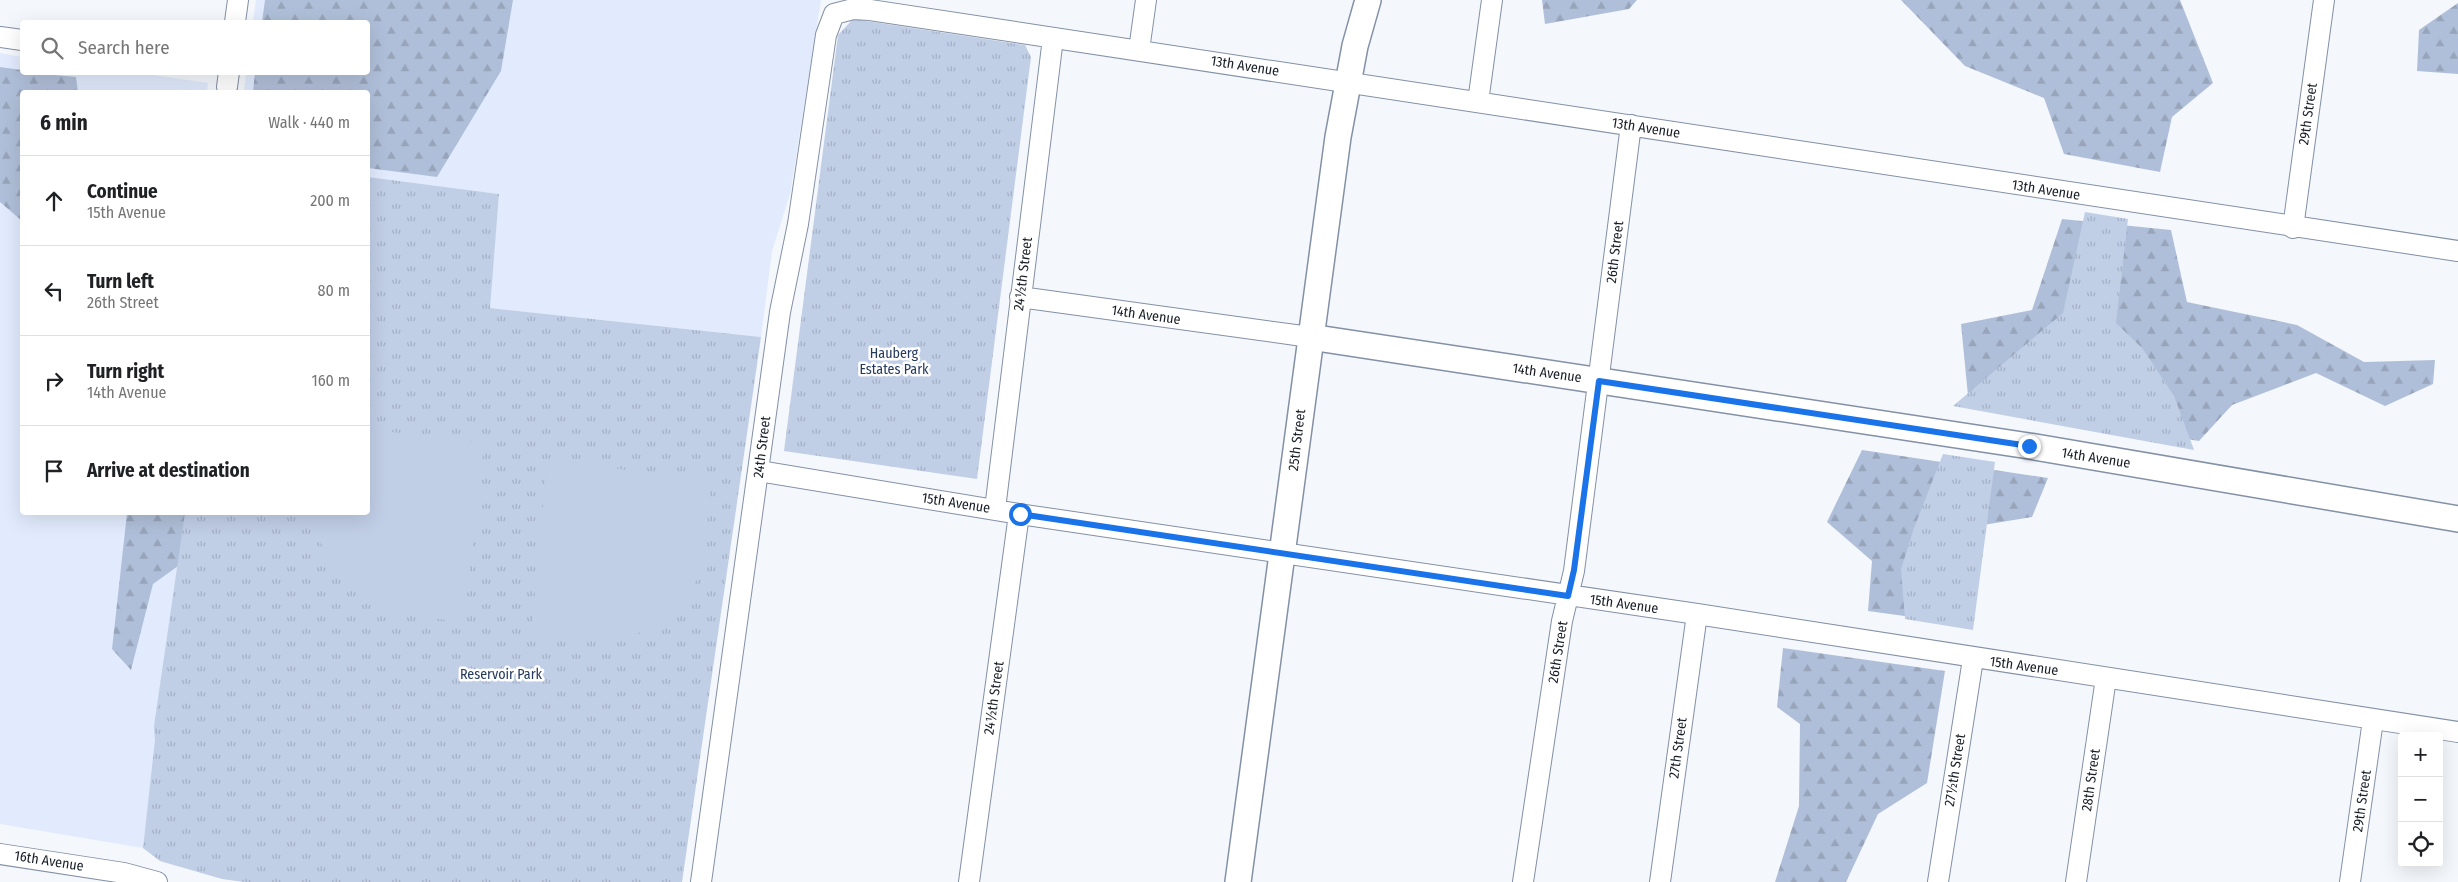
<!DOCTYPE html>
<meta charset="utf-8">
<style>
:root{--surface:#fff;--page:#f6f6f6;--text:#202124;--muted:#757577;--line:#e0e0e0}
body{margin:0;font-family:"Fira Sans Condensed",sans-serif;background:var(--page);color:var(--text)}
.controls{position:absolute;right:15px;bottom:15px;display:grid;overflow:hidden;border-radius:5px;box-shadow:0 5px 20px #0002}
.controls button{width:45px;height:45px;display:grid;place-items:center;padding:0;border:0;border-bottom:1px solid var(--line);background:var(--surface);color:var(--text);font:25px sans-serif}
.stop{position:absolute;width:15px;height:15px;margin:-11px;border:4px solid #1a73e8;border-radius:50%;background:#fff}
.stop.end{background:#1a73e8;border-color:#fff;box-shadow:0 1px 5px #0008}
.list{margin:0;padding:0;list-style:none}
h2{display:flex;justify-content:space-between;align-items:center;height:65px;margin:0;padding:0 20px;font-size:21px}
h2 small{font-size:16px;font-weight:400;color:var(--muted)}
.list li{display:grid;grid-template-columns:32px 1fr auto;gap:15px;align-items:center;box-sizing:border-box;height:90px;padding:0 20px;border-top:1px solid var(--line)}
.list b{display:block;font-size:19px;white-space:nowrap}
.list p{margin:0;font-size:16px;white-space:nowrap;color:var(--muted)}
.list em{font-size:16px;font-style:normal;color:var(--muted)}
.icon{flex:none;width:28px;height:28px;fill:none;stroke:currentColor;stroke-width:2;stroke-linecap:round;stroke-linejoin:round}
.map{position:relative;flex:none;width:2458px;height:882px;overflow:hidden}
.search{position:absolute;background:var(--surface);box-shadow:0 5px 20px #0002;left:20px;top:20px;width:350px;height:55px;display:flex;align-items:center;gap:12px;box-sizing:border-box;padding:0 18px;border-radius:5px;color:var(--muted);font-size:19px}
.panel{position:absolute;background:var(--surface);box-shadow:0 5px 20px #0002;left:20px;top:90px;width:350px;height:425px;border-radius:5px}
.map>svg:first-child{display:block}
.built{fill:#e1ebfd}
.forest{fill:url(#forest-firs)}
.park{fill:url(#park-tufts)}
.pitch{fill:#c0cee6}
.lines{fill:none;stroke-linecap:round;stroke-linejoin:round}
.minor-casing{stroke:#8390a5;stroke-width:22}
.tertiary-casing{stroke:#8390a5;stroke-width:28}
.minor{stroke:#fff;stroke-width:20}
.tertiary{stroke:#fff;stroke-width:25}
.route{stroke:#1a73e8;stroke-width:6}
.labels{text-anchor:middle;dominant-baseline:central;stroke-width:5;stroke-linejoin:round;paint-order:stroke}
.street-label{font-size:14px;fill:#181d25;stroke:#fff}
.park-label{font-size:14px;fill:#25395e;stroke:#fff}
</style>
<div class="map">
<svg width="2458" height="882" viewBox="0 0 2458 882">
<defs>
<pattern id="forest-firs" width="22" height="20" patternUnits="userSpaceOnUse" patternTransform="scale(1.25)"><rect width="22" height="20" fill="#b0bfd9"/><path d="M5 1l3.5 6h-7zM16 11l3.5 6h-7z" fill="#97a4ba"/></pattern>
<pattern id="park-tufts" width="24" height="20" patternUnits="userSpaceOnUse" patternTransform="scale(1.25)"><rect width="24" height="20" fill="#c0cee6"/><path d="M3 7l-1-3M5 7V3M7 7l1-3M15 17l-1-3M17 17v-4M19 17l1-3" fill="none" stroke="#a4b0c5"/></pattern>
</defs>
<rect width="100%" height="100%" fill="#f4f7fb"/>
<path class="built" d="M 256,0 L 821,0 L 790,194 L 772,251 L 761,337 L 489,308 L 499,194 L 368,177 L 368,92 L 244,92 L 246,73 L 368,72 L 368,22 L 253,22 Z
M 0,53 L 22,57 L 22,72 L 133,72 L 208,83 L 207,92 L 22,92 L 22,512 L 188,513 L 143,848 L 0,824 Z"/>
<path class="forest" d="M 265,0 L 513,0 L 501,71 L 437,177 L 368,168 L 368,92 L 253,92 L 255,73 L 368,72 L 368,22 L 262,22 Z
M 1542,0 L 1637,0 L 1629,9 L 1545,24 Z
M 1901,0 L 2180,0 L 2213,83 L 2172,117 L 2160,172 L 2064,154 L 2044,98 L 1965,66 Z
M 2458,3 L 2458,74 L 2417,71 L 2419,30 Z
M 0,67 L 22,70 L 22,72 L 76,77 L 78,92 L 22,92 L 22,221 L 0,202 Z
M 2062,219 L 2171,230 L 2187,302 L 2297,325 L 2364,362 L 2435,360 L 2433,384 L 2385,406 L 2316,373 L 2232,405 L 2199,441 L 1969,406 L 1961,324 L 2032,310 Z
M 1862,450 L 2048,478 L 2032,517 L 1977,526 L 1963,624 L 1868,611 L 1872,561 L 1827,522 Z
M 127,513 L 217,513 L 199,551 L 153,584 L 131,670 L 112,649 Z
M 1783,648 L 1945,671 L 1927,783 L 1878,814 L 1846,882 L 1775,882 L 1799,806 L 1800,724 L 1777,707 Z"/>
<path class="park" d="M 853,19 L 1025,45 L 1031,57 L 977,479 L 784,451 L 838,35 Z
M 368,177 L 499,194 L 490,308 L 761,337 L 682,882 L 244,882 L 222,879 L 160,861 L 143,848 L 155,740 L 154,726 L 185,513 L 368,512 Z
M 2085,212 L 2128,219 L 2116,323 L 2143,349 L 2174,396 L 2194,450 L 1953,406 L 2063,313 Z
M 1943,454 L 1995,462 L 1973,630 L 1905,619 L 1901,569 L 1914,528 Z"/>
<path class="pitch" d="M 368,429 L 475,442 L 483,452 L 464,622 C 444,619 414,618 395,611 C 353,595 322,553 306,513 L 368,512 Z
M 559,461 L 712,481 L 701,572 L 688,596 L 669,614 L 644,631 L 617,640 L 589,641 L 531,635 L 546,473 Z"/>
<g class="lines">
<g class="minor-casing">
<path id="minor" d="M 235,22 L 238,0
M 0,37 L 22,40
M 1139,50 L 1146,0
M 227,87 L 229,72
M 1478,102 L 1492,0
M 2293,228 L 2324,0
M 1020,297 L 1310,337
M 759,471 L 1019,514 L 1697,614 L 2458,732
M 995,509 L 1053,38
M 0,854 L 124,873 L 157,882
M 701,882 L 780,312 L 798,224 L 826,35 L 834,14 L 853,9 L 870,10 L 2458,251
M 969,882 L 1019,514
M 1523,882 L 1562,621 L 1574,571 L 1631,125
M 1660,882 L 1697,614
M 1938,882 L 1973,659
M 2076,882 L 2106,678
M 2350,882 L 2373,720"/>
</g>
<g class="tertiary-casing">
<path id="tertiary" d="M 1310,337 L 2029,446 L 2458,519
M 1238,882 L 1338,137 L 1355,46 L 1368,0"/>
</g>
<use href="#minor" class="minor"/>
<use href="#tertiary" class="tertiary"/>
</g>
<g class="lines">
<path class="route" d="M 1020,514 L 1568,596 L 1574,570 L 1599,381 L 2029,446"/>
</g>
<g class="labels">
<g class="street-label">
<text transform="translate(1245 66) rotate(9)">13th Avenue</text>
<text transform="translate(2308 114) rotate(-82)">29th Street</text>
<text transform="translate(1646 128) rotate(9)">13th Avenue</text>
<text transform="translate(2046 190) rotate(9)">13th Avenue</text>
<text transform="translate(1615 252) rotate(-83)">26th Street</text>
<text transform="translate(1023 274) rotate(-83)">24½th Street</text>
<text transform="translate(1146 315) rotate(8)">14th Avenue</text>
<text transform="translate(1547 373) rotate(8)">14th Avenue</text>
<text transform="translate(1297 440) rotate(-83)">25th Street</text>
<text transform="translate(762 447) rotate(-83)">24th Street</text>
<text transform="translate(2096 458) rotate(9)">14th Avenue</text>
<text transform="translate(956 503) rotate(9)">15th Avenue</text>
<text transform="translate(1624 604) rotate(8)">15th Avenue</text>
<text transform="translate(1558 652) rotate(-81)">26th Street</text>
<text transform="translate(2024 666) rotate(8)">15th Avenue</text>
<text transform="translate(994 698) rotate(-82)">24½th Street</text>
<text transform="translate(1678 748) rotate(-82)">27th Street</text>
<text transform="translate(1955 770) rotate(-81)">27½th Street</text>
<text transform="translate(2091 780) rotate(-82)">28th Street</text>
<text transform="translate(2362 801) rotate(-82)">29th Street</text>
<text transform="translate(49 861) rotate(9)">16th Avenue</text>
</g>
<g class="park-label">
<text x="894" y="353">Hauberg<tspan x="894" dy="16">Estates Park</tspan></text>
<text x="501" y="674">Reservoir Park</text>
</g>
</g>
</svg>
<div class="controls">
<button>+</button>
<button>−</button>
<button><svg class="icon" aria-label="locate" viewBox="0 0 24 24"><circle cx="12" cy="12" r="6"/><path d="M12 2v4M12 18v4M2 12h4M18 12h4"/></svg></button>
</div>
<div class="stop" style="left:1020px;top:514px"></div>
<div class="stop end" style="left:2029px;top:446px"></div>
<div class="search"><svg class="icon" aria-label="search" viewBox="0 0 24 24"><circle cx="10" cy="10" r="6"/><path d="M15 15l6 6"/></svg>Search here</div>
<section class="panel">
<h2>6 min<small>Walk · 440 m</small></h2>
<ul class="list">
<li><svg class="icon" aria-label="ahead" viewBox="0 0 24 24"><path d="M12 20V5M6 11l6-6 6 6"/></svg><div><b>Continue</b><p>15th Avenue</p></div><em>200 m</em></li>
<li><svg class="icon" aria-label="left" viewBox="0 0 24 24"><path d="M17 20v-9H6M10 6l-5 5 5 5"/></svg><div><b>Turn left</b><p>26th Street</p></div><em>80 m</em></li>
<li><svg class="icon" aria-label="right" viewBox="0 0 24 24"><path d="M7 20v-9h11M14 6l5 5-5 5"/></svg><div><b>Turn right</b><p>14th Avenue</p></div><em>160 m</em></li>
<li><svg class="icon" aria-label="arrive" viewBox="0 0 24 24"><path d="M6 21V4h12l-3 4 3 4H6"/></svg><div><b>Arrive at destination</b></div></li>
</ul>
</section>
</div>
